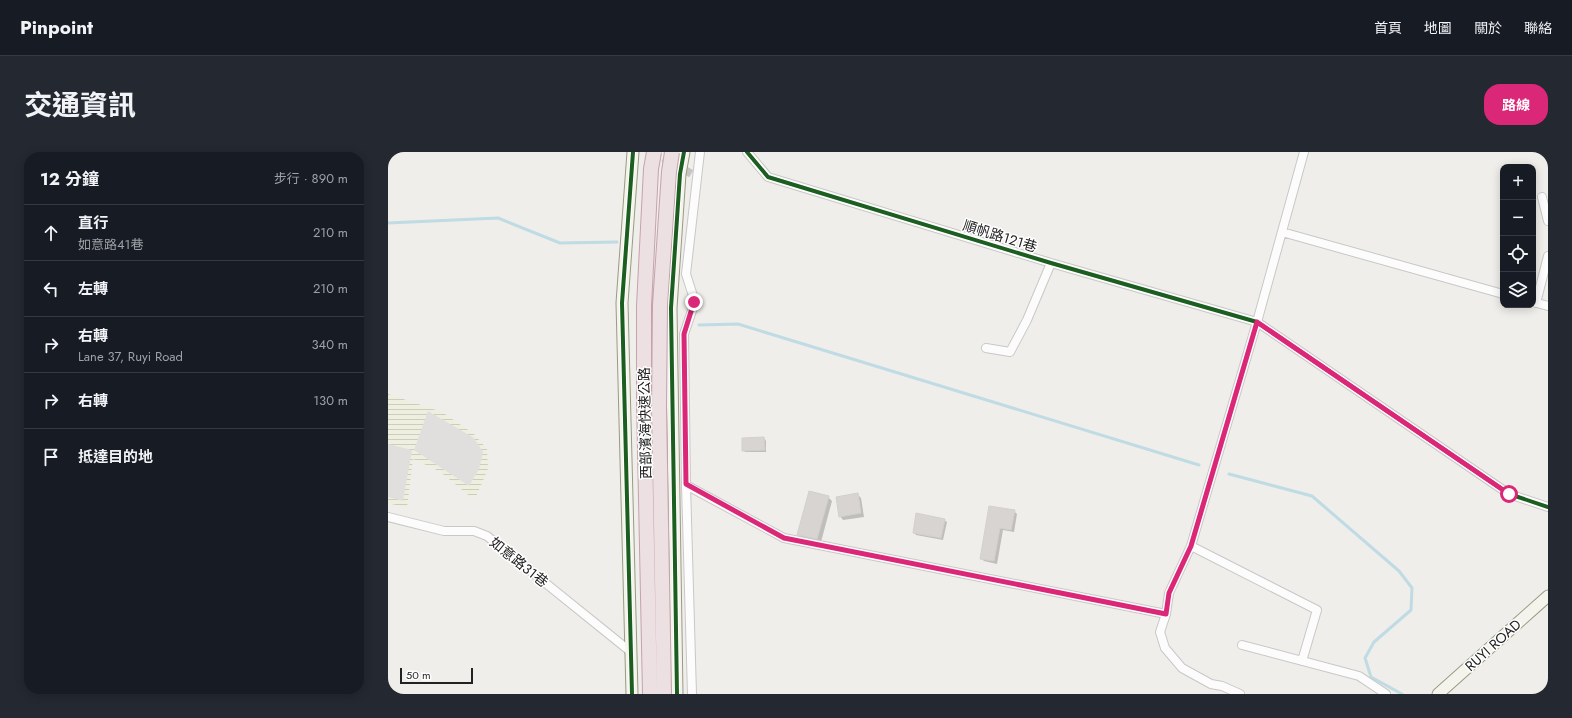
<!DOCTYPE html>
<html lang="zh-TW">
<meta charset="utf-8">
<style>
:root{--surface:#171b24;--page:#242831;--text:#f1f3f6;--muted:#9ea1a6;--line:#363941;--accent:#db2777}
body{margin:0;font-family:Jost,"Noto Sans TC",sans-serif;background:var(--page);color:var(--text)}
.controls{position:absolute;right:12px;top:12px;display:grid;overflow:hidden;border-radius:8px;box-shadow:0 2px 10px #0003}
.controls button{width:36px;height:36px;display:grid;place-items:center;padding:0;border:0;border-bottom:1px solid var(--line);background:var(--surface);color:var(--text);font:20px sans-serif}
.scale{position:absolute;left:12px;bottom:10px;width:73px;box-sizing:border-box;padding-left:4px;border:2px solid #222;border-top:0;font-size:11px;line-height:14px;white-space:nowrap;color:#222;-webkit-text-stroke:3px #fff;paint-order:stroke}
.stop{position:absolute;width:12px;height:12px;margin:-9px;border:3px solid #db2777;border-radius:50%;background:#fff}
.stop.end{background:#db2777;border-color:#fff;box-shadow:0 1px 4px #0008}
.list{margin:0;padding:0;list-style:none}
h2{display:flex;justify-content:space-between;align-items:center;height:52px;margin:0;padding:0 16px;font-size:17px}
h2 small{font-size:13px;font-weight:400;color:var(--muted)}
.list li{display:grid;grid-template-columns:26px 1fr auto;gap:12px;align-items:center;box-sizing:border-box;height:56px;padding:0 16px;border-top:1px solid var(--line)}
.list b{display:block;font-size:15px;white-space:nowrap}
.list p{margin:0;font-size:13px;white-space:nowrap;color:var(--muted)}
.list em{font-size:13px;font-style:normal;color:var(--muted)}
.icon{flex:none;width:22px;height:22px;fill:none;stroke:currentColor;stroke-width:2;stroke-linecap:round;stroke-linejoin:round}
.map{position:relative;flex:none;width:1160px;height:542px;overflow:hidden;border-radius:16px}
header{display:flex;align-items:center;gap:24px;box-sizing:border-box;height:56px;padding:0 20px;background:var(--surface);border-bottom:1px solid var(--line)}
header strong{font-size:19px}
nav{display:flex;gap:22px;margin-inline-start:auto;font-size:14px}
.intro{display:flex;align-items:center;justify-content:space-between;box-sizing:border-box;height:96px;padding:0 24px}
h1{margin:0;font-size:28px}
.button{padding:10px 18px;border-radius:16px;background:var(--accent);color:#fff;font-size:14px;font-weight:700}
main{display:flex;gap:24px;padding:0 24px}
aside{flex:1;background:var(--surface);border-radius:16px;box-shadow:0 2px 10px #0003}
.map>svg:first-child{display:block}
.farmland{fill:url(#farmland-rules)}
.parking{fill:#e0dfde}
.shadow{fill:#0003}
.lines{fill:none;stroke-linecap:round;stroke-linejoin:round}
.stream{stroke:#bfdbe3;stroke-width:3}
.building{fill:#d7d4d2;stroke:#d3d0cc}
.street-tunnel{stroke:#c7c5c3;stroke-width:8;stroke-dasharray:8 4;stroke-linecap:butt}
.street-casing{stroke:#c9c8c7;stroke-width:10}
.secondary-casing{stroke:#999a82;stroke-width:13}
.street{stroke:#fdfcfc;stroke-width:8}
.secondary{stroke:#f4f4ed;stroke-width:11}
.highway-bridge-casing{stroke:#c5a2ac;stroke-width:16;stroke-linecap:butt}
.highway-bridge{stroke:#ece0e2;stroke-width:14}
.cycleway-casing{stroke:#fff;stroke-width:6}
.cycleway{stroke:#1b5e20;stroke-width:4}
.route{stroke:#db2777;stroke-width:5}
.labels{text-anchor:middle;dominant-baseline:central;stroke-width:3;stroke-linejoin:round;paint-order:stroke}
.street-label{font-size:14px;fill:#222;stroke:#fff}
</style>
<header>
<strong>Pinpoint</strong>
<nav><a>首頁</a><a>地圖</a><a>關於</a><a>聯絡</a></nav>
</header>
<div class="intro"><h1>交通資訊</h1><a class="button">路線</a></div>
<main>
<aside>
<h2>12 分鐘<small>步行 · 890 m</small></h2>
<ul class="list">
<li><svg class="icon" aria-label="ahead" viewBox="0 0 24 24"><path d="M12 20V5M6 11l6-6 6 6"/></svg><div><b>直行</b><p>如意路41巷</p></div><em>210 m</em></li>
<li><svg class="icon" aria-label="left" viewBox="0 0 24 24"><path d="M17 20v-9H6M10 6l-5 5 5 5"/></svg><div><b>左轉</b></div><em>210 m</em></li>
<li><svg class="icon" aria-label="right" viewBox="0 0 24 24"><path d="M7 20v-9h11M14 6l5 5-5 5"/></svg><div><b>右轉</b><p>Lane 37, Ruyi Road</p></div><em>340 m</em></li>
<li><svg class="icon" aria-label="right" viewBox="0 0 24 24"><path d="M7 20v-9h11M14 6l5 5-5 5"/></svg><div><b>右轉</b></div><em>130 m</em></li>
<li><svg class="icon" aria-label="arrive" viewBox="0 0 24 24"><path d="M6 21V4h12l-3 4 3 4H6"/></svg><div><b>抵達目的地</b></div></li>
</ul>
</aside>
<div class="map">
<svg width="1160" height="542" viewBox="0 0 1160 542">
<defs>
<pattern id="farmland-rules" width="6" height="5" patternUnits="userSpaceOnUse"><rect width="6" height="5" fill="#efefdf"/><path d="M0 2.5h6" fill="none" stroke="#cdcdbf"/></pattern>
</defs>
<rect width="100%" height="100%" fill="#f0eeeb"/>
<path class="farmland" d="M 0,242 L 54,260 L 86,282 L 99,297 L 100,317 L 88,345 L 84,346 L 51,319 L 25,307 L 19,356 L 0,351 Z"/>
<path class="parking" d="M 40,259 L 86,286 L 95,300 L 91,317 L 81,334 L 26,298 Z
M 0,292 L 24,298 L 15,349 L 0,345 Z"/>
<path class="shadow" d="M 376,286 L 378,289 L 378,300 L 357,300 L 355,298 Z
M 469,342 L 473,346 L 476,365 L 455,368 L 452,364 Z
M 440,345 L 444,349 L 433,390 L 414,386 L 410,383 Z
M 602,355 L 626,359 L 629,362 L 626,380 L 615,378 L 609,412 L 596,409 L 593,406 Z
M 556,368 L 559,370 L 555,388 L 528,383 L 526,380 Z"/>
<g class="lines">
<path class="stream" d="M 0,71 L 110,66 L 172,91 L 229,90
M 311,173 L 350,172 L 811,313
M 841,322 L 924,344 L 1011,419 L 1024,436 L 1023,458 L 986,490 L 977,506 L 983,525 L 1014,542"/>
</g>
<path class="building" d="M 376,285 L 377,298 L 354,299 L 354,286 Z
M 421,339 L 441,344 L 429,387 L 409,383 Z
M 470,341 L 473,361 L 451,365 L 448,345 Z
M 601,354 L 627,358 L 623,378 L 612,376 L 606,409 L 592,407 Z
M 528,361 L 557,367 L 553,386 L 525,381 Z"/>
<g class="lines">
<path class="street-tunnel" d="M 265,0 L 309,25"/>
<g class="street-casing">
<path id="street" d="M 359,0 L 380,25 L 663,111 L 869,170 L 1121,342 L 1160,355
M 1154,45 L 1160,69
M 894,80 L 1115,142
M 1145,150 L 1160,154
M 1148,151 L 1160,104
M 598,196 L 622,200 L 639,168 L 663,111
M 298,333 L 396,386 L 778,462 L 772,480 L 777,496 L 794,516 L 823,532 L 834,534 L 852,542
M 0,365 L 56,379 L 86,379 L 99,384 L 243,500
M 803,394 L 929,458 L 914,509
M 778,462 L 781,441 L 803,394 L 869,170 L 916,0
M 854,493 L 971,524 L 998,542
M 304,542 L 298,333 L 296,182 L 307,150 L 298,122 L 312,0"/>
</g>
<g class="secondary-casing">
<path id="secondary" d="M 244,542 L 234,151 L 245,0
M 289,542 L 283,156 L 292,22 L 296,0
M 1050,542 L 1160,444"/>
</g>
<use href="#street" class="street"/>
<use href="#secondary" class="secondary"/>
<g class="highway-bridge-casing">
<path id="highway-bridge" d="M 262,542 L 256,249 L 256,154 L 263,17 L 266,0
M 276,542 L 271,256 L 272,153 L 281,20 L 284,0"/>
</g>
<use href="#highway-bridge" class="highway-bridge"/>
<g class="cycleway-casing">
<path id="cycleway" d="M 359,0 L 380,25 L 663,111 L 869,170 L 1121,342 L 1160,355
M 244,542 L 234,151 L 245,0
M 289,542 L 283,156 L 292,22 L 296,0"/>
</g>
<use href="#cycleway" class="cycleway"/>
</g>
<g class="lines">
<path class="route" d="M 306,150 L 296,182 L 298,332 L 396,386 L 778,462 L 781,441 L 803,394 L 869,170 L 1121,342"/>
</g>
<g class="labels">
<g class="street-label">
<text transform="translate(612 84) rotate(17)">順帆路121巷</text>
<text transform="translate(257 271) rotate(-91)">西部濱海快速公路</text>
<text transform="translate(131 410) rotate(39)">如意路31巷</text>
<text transform="translate(1105 493) rotate(-42)">RUYI ROAD</text>
</g>
</g>
</svg>
<div class="controls">
<button>+</button>
<button>−</button>
<button><svg class="icon" aria-label="locate" viewBox="0 0 24 24"><circle cx="12" cy="12" r="6"/><path d="M12 2v4M12 18v4M2 12h4M18 12h4"/></svg></button>
<button><svg class="icon" aria-label="layers" viewBox="0 0 24 24"><path d="M12 4l9 5-9 5-9-5zM3 14l9 5 9-5"/></svg></button>
</div>
<div class="scale">50 m</div>
<div class="stop" style="left:1121px;top:342px"></div>
<div class="stop end" style="left:306px;top:150px"></div>
</div>
</main>
